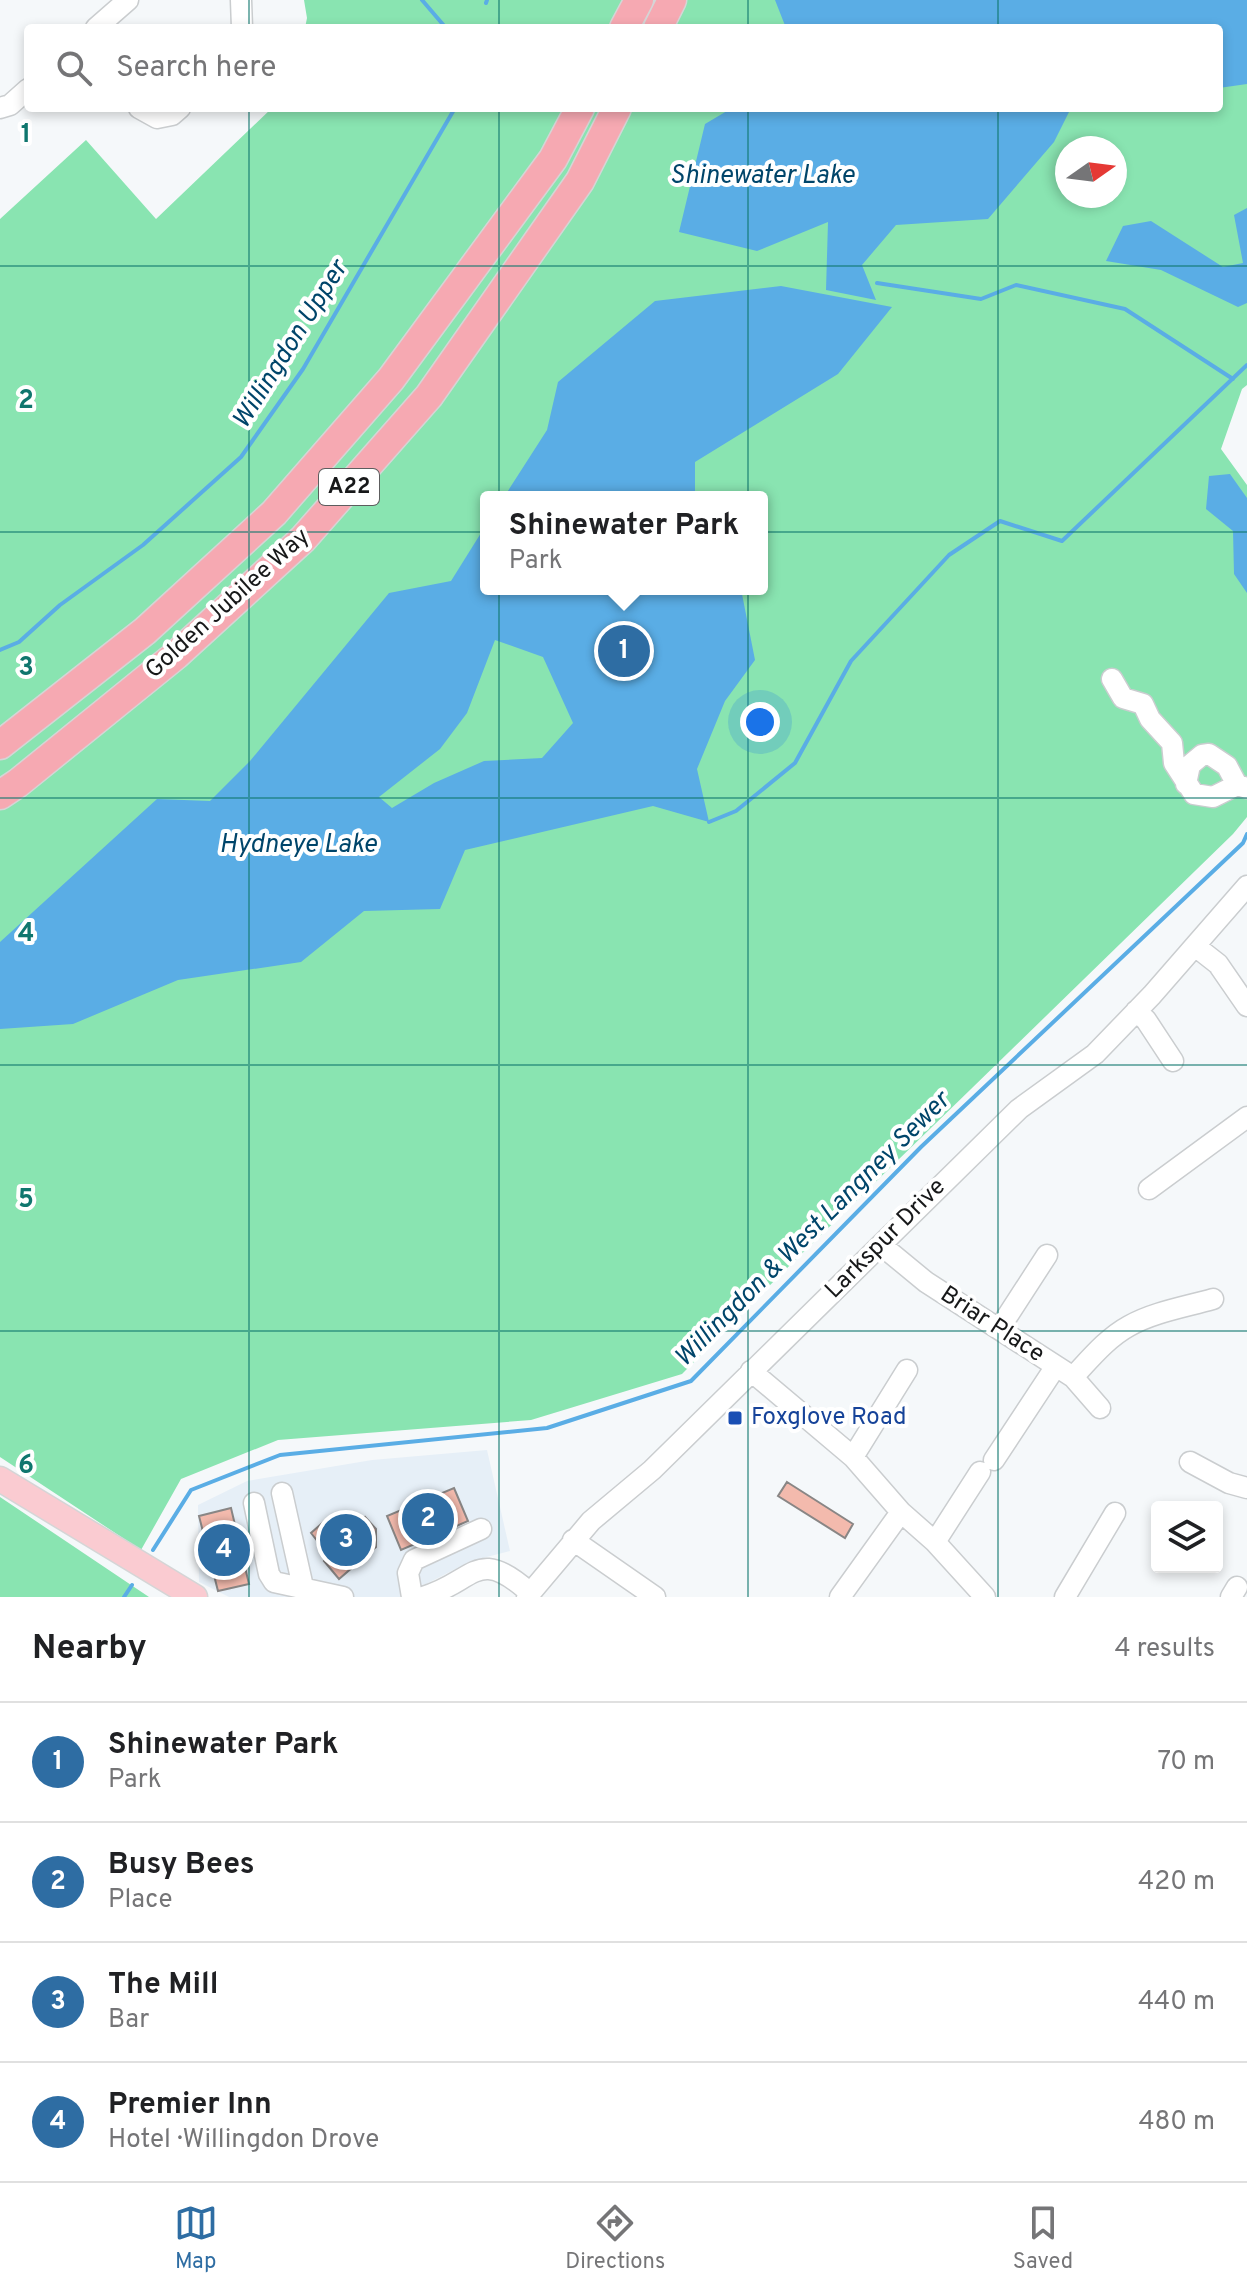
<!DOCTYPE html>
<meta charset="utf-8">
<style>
:root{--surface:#fff;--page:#f2f2f2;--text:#202124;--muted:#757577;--line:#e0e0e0;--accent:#2e6da3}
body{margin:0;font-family:Overpass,sans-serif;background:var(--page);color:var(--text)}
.controls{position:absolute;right:24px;bottom:24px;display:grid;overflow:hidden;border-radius:8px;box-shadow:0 4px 12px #0003}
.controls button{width:72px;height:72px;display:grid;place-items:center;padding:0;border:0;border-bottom:2px solid var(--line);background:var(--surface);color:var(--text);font:40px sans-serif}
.compass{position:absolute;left:1055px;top:136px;width:72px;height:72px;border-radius:50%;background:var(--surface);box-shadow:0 4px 12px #0003;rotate:76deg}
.you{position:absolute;left:760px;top:722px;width:28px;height:28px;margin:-20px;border:6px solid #fff;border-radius:50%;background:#1a73e8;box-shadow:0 0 0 12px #1a73e833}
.badge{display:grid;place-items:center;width:52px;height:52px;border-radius:50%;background:var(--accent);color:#fff;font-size:26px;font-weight:700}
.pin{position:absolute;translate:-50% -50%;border:4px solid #fff;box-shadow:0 2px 8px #0006}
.popup{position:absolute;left:480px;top:491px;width:288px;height:104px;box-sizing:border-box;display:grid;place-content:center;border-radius:8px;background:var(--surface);filter:drop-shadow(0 2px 6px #0005);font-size:26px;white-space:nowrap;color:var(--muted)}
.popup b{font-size:30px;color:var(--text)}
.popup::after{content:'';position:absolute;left:50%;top:100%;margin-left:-16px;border:16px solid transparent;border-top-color:var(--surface)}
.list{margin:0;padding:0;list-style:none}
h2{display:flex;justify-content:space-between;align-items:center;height:104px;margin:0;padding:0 32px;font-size:34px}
h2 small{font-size:26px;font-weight:400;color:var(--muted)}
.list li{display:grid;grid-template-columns:52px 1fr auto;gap:24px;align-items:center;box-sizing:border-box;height:120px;padding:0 32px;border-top:2px solid var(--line)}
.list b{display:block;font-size:30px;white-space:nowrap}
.list p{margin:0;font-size:26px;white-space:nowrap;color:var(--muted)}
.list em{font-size:26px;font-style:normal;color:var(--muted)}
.icon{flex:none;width:44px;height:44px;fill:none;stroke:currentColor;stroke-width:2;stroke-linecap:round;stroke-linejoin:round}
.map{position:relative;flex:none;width:1247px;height:1597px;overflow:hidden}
.search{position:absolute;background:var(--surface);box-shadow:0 4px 12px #0003;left:24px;right:24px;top:24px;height:88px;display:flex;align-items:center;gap:20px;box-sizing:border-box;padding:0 28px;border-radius:8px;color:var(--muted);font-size:30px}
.sheet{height:584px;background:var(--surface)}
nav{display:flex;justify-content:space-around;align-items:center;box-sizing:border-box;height:112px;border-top:2px solid var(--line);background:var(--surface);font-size:22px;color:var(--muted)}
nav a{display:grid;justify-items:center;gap:4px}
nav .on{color:var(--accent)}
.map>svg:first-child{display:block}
.built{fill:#e6eff7}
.green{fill:#89e4b1;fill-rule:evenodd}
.water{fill:#5aade5;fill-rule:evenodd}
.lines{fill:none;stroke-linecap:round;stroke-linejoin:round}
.stream{stroke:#5aade5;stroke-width:4}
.building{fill:#f3baad;stroke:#898685;stroke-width:2}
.minor-casing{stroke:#cacdcf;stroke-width:23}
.major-casing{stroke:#d5d5d6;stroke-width:27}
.highway-casing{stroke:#d5d5d6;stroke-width:31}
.minor{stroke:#fff;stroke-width:20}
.major{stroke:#facbd1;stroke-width:24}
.highway{stroke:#f6a9b2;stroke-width:28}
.grid{fill:none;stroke:#0f766e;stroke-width:2;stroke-opacity:0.55}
.transit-dot{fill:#1a4fb4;stroke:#fff;stroke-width:3}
.labels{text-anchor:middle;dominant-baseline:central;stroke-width:8;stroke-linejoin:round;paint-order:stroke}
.shield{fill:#fff;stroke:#5d5d5e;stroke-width:2}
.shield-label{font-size:22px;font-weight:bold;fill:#171819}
.street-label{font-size:24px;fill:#171819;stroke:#fff}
.transit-label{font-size:24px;fill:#164399;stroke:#fff;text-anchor:start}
.water-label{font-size:26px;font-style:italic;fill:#00456a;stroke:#fff}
.grid-label{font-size:26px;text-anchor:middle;font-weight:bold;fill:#0f766e;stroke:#fff;stroke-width:8;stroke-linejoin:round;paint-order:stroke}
</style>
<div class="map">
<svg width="1247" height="1597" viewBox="0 0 1247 1597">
<rect width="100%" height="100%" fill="#f5f8fa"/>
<path class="built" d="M 487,1450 L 510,1551 L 471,1561 L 426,1584 L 400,1591 L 400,1597 L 229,1597 L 199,1582 L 198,1505 L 247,1481 L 372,1460 Z"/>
<path class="green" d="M 304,0 L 1247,0 L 1247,385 L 1242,389 L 1221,449 L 1247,485 L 1247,817 L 1233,834 L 783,1272 L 682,1374 L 531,1420 L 278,1440 L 181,1479 L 141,1550 L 0,1457 L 0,219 L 86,140 L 156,219 L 272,108 L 1219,108 L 1219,28 L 305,28 L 307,18 ZM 1067,148 L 1115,148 L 1115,196 L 1067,196 ZM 486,497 L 762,497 L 762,589 L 486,589 Z
M 0,1497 L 149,1597 L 0,1597 Z"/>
<path class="water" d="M 775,0 L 1247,0 L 1247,84 L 1219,88 L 1219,28 L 786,28 Z
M 732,108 L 1071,108 L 1054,142 L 988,219 L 896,225 L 862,265 L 876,300 L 826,290 L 828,222 L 757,251 L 679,232 L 705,124 Z
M 1247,208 L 1247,303 L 1238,307 L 1161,270 L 1106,261 L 1123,226 L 1151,221 L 1223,267 L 1243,263 L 1234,215 Z
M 781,286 L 892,307 L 838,374 L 695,462 L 695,497 L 504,497 L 547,430 L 558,382 L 655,301 Z
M 1230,474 L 1247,498 L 1247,593 L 1234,574 L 1233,531 L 1206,509 L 1209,476 Z
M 486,525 L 486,589 L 741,589 L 755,660 L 725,701 L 697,769 L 709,822 L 653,806 L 465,850 L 440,909 L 364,911 L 301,962 L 178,980 L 73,1024 L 0,1029 L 0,942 L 157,799 L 210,801 L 250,761 L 389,593 L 451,581 ZM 495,640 L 543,657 L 573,723 L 542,758 L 484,761 L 434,783 L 392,808 L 379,797 L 440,749 L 467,713 Z"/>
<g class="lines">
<path class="stream" d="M 422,0 L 446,28
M 486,3 L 487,0
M 473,28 L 474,26
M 877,283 L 981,299 L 1016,285 L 1125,309 L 1233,379
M 0,650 L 19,642 L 60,605 L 143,545 L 241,457 L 303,369 L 455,108
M 709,822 L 736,811 L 795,763 L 851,661 L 949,555 L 1000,521 L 1062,541 L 1247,365
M 153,1550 L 191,1490 L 280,1455 L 547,1428 L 691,1381 L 921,1147 L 1243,843 L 1247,834
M 124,1597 L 132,1585"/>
</g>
<path class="building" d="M 787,1482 L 853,1524 L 845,1538 L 778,1496 Z
M 454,1488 L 468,1521 L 401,1550 L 387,1516 Z
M 231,1508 L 249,1584 L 218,1591 L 199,1516 Z
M 340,1515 L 353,1528 L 365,1517 L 376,1529 L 376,1547 L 339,1579 L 324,1561 L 329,1556 L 311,1533 L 328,1518 L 333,1523 Z"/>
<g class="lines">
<g class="minor-casing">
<path id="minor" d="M 241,0 L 242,28
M 96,28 L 128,0
M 0,108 L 10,105 L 28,89
M 139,108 L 157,118 L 172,115 L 180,108
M 1112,679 L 1123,698 L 1143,704 L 1150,719 L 1172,743 L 1174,763 L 1194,794 L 1213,797 L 1237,785
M 1186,784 L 1190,765 L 1202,755 L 1209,754 L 1227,766 L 1237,785 L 1247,788
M 1195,946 L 1218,964 L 1247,1006
M 1136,1011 L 1146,1020 L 1173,1061
M 1149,1189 L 1247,1117
M 881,1245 L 926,1282 L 1073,1377 L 1100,1408
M 999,1329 L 1047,1255
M 751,1371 L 853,1457 L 901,1512 L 935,1542 L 985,1597
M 1073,1377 C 1090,1359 1107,1338 1129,1326 C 1154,1312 1185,1307 1213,1299
M 853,1457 L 907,1370
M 994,1460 L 1056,1366
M 1190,1462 L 1229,1483 L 1247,1488
M 282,1493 L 303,1587
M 254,1503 L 269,1574 L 274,1582 L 343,1597
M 573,1540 L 655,1597
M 935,1542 L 980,1472
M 412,1597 L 408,1573 L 414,1560 L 481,1529
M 423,1597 C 475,1582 476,1545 529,1592
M 527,1597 L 591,1521 L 652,1470 L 1019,1109 L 1095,1054 L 1152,995 L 1247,886
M 840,1597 L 901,1512
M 1065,1597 L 1115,1513
M 1231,1597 L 1237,1587"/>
</g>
<g class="major-casing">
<path id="major" d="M 0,1479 L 195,1597"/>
</g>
<g class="highway-casing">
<path id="highway" d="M 624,28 L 639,0
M 658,28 L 672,0
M 0,745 L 145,631 L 274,513 L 391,379 L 553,159 L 580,108
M 0,795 L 18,783 L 176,655 L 303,539 L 429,396 L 580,181 L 617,108"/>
</g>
<use href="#minor" class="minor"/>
<use href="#major" class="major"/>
<use href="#highway" class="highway"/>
</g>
<path class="grid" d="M 249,0 L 249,28M 499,0 L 499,28M 748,0 L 748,28M 998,0 L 998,28M 249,108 L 249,1597M 499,108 L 499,1597M 748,108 L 748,1597M 998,108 L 998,1597M 0,266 L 1247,266M 0,532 L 1247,532M 0,798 L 1247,798M 0,1065 L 1247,1065M 0,1331 L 1247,1331"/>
<rect class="transit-dot" x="727" y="1410" width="16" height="16" rx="4"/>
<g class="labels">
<rect class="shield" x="319" y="469" width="60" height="36" rx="6"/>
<g class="shield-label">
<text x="349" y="487">A22</text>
</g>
<g class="street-label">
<text transform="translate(228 604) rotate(-42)">Golden Jubilee Way</text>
<text transform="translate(886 1239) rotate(-45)">Larkspur Drive</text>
<text transform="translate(992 1325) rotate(33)">Briar Place</text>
</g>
<g class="transit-label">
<text x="751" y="1418">Foxglove Road</text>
</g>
<g class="water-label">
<text x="762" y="176">Shinewater Lake</text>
<text transform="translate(291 345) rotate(-58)">Willingdon Upper</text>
<text x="298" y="845">Hydneye Lake</text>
<text transform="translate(813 1230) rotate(-45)">Willingdon &amp; West Langney Sewer</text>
</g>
</g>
<g class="grid-label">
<text x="26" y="142">1</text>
<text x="26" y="408">2</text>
<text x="26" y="675">3</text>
<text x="26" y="941">4</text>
<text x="26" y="1207">5</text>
<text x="26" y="1473">6</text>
</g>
</svg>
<div class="controls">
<button><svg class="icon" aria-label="layers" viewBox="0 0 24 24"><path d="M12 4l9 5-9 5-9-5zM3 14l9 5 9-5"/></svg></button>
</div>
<svg class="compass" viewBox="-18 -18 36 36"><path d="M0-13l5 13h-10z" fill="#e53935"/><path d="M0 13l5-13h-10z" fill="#757577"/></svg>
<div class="you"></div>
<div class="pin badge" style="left:624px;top:651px">1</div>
<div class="popup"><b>Shinewater Park</b>Park</div>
<div class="pin badge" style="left:428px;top:1519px">2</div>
<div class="pin badge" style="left:346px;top:1540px">3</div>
<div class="pin badge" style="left:224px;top:1550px">4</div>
<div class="search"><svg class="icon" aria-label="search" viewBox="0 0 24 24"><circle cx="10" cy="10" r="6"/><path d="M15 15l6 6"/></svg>Search here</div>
</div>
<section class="sheet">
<h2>Nearby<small>4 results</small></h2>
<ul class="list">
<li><span class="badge">1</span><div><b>Shinewater Park</b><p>Park</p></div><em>70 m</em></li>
<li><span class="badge">2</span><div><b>Busy Bees</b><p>Place</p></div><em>420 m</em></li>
<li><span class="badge">3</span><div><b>The Mill</b><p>Bar</p></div><em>440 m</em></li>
<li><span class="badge">4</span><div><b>Premier Inn</b><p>Hotel · Willingdon Drove</p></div><em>480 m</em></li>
</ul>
</section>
<nav>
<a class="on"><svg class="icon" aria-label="map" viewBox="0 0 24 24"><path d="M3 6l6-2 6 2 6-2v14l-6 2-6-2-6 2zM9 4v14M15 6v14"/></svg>Map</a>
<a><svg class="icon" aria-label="directions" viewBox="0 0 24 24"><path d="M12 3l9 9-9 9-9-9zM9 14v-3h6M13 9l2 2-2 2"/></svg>Directions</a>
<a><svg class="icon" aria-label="saved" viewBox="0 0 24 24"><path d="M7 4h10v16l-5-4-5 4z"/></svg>Saved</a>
</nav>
